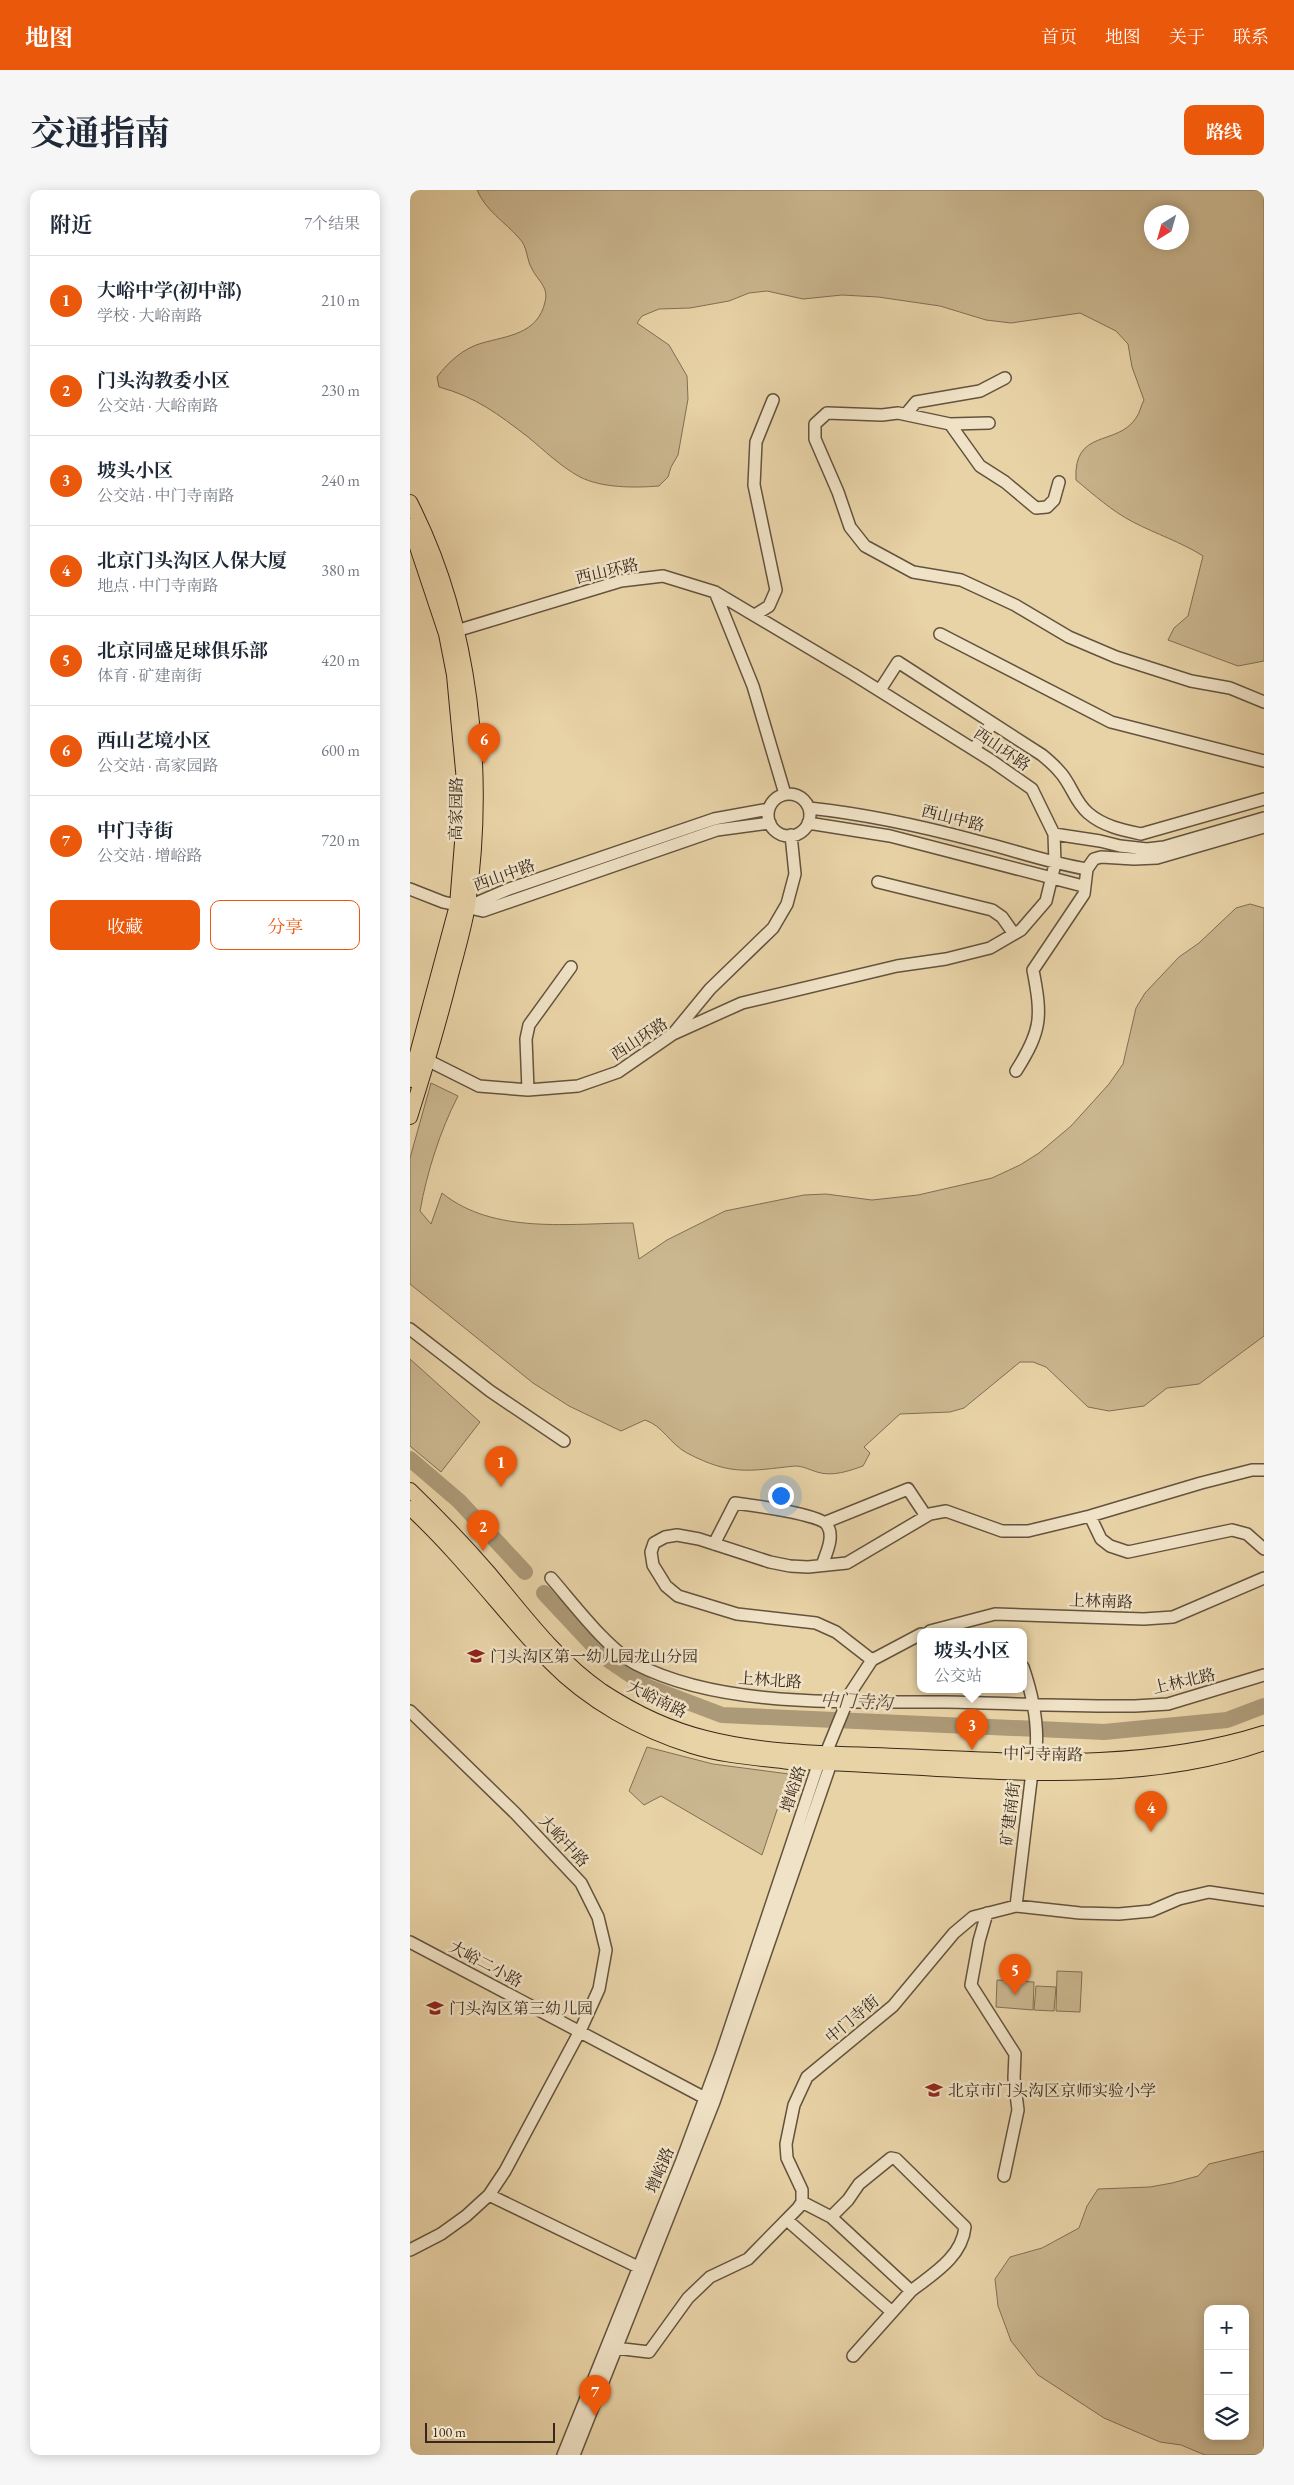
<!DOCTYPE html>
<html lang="zh">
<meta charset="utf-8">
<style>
:root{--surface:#fff;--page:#f6f6f7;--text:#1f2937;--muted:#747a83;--line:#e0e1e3;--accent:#ea580c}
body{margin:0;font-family:"EB Garamond","Noto Serif SC",serif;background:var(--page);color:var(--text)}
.controls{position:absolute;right:15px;bottom:15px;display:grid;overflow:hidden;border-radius:10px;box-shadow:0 2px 12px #0003}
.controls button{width:45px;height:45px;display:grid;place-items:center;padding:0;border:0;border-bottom:1px solid var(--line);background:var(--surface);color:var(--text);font:25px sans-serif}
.compass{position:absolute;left:734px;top:15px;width:45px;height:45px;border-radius:50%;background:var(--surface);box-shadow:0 2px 12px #0003;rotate:217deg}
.scale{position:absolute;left:15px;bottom:12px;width:130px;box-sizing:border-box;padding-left:5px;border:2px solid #37281b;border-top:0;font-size:14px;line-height:18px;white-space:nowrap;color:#37281b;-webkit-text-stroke:4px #f0e2c6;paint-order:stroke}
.you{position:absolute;left:370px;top:1305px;width:18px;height:18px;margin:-12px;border:4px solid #fff;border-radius:50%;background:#1a73e8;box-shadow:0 0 0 8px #1a73e833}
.badge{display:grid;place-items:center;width:32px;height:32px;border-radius:50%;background:var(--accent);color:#fff;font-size:16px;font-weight:700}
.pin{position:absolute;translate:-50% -41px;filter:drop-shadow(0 1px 2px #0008)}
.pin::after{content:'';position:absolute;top:26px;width:18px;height:15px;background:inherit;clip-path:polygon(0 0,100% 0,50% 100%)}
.popup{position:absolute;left:507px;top:1438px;width:110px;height:65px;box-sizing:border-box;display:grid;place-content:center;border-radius:10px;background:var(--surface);filter:drop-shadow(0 1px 4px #0005);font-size:16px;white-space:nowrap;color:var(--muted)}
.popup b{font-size:19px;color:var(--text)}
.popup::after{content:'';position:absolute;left:50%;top:100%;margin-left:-10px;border:10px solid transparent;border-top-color:var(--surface)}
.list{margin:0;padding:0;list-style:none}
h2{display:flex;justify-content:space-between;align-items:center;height:65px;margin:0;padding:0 20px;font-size:21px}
h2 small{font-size:16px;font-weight:400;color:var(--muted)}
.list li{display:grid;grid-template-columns:32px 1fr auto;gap:15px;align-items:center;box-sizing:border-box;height:90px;padding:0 20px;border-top:1px solid var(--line)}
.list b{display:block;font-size:19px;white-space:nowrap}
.list p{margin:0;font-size:16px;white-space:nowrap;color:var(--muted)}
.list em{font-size:16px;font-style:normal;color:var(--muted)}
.actions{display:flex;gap:10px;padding:15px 20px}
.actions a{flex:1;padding:11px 0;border:1px solid var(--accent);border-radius:10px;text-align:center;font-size:18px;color:var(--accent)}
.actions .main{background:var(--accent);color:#fff}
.icon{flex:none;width:28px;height:28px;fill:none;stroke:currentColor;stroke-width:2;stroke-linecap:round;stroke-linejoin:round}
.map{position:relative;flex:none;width:854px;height:2265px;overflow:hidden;border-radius:10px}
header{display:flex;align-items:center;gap:30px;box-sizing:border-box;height:70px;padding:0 25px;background:var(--accent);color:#fff}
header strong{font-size:24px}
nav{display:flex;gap:28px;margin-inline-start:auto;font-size:18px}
.intro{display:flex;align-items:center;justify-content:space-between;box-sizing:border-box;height:120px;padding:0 30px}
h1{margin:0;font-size:35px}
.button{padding:12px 22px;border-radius:10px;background:var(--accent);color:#fff;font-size:18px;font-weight:700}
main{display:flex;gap:30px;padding:0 30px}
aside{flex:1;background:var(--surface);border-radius:10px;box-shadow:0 2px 12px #0003}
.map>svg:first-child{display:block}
.green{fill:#cab68f;stroke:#806f55;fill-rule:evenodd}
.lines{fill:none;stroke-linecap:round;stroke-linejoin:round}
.river{stroke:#ac9977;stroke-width:16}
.minor-casing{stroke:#63533e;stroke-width:14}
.major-casing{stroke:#37281b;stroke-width:16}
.minor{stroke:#f0e2c6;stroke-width:11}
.major{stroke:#e8d3a7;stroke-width:14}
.labels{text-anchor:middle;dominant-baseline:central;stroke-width:5;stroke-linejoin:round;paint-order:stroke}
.street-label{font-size:16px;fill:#37281b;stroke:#f0e2c6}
.poi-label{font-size:16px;fill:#37281b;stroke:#f0e2c6;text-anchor:start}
.water-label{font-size:18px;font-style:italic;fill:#5a4a37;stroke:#f0e2c6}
</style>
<header>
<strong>地图</strong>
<nav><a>首页</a><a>地图</a><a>关于</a><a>联系</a></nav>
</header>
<div class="intro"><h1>交通指南</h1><a class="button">路线</a></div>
<main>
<aside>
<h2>附近<small>7个结果</small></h2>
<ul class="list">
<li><span class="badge">1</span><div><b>大峪中学(初中部)</b><p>学校 · 大峪南路</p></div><em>210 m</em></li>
<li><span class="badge">2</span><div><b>门头沟教委小区</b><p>公交站 · 大峪南路</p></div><em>230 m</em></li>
<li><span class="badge">3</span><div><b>坡头小区</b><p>公交站 · 中门寺南路</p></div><em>240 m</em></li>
<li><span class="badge">4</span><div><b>北京门头沟区人保大厦</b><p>地点 · 中门寺南路</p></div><em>380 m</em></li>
<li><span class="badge">5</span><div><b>北京同盛足球俱乐部</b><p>体育 · 矿建南街</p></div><em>420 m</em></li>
<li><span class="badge">6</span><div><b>西山艺境小区</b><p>公交站 · 高家园路</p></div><em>600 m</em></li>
<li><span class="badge">7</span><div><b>中门寺街</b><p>公交站 · 增峪路</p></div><em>720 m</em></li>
</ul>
<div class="actions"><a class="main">收藏</a><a>分享</a></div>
</aside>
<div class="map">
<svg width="854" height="2265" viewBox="0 0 854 2265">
<rect width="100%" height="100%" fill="#e8d3a7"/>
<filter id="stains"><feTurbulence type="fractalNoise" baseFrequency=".004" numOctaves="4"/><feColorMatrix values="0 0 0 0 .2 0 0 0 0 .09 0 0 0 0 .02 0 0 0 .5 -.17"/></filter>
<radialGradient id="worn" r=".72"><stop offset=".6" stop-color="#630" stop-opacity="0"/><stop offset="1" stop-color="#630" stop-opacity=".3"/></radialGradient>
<path class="green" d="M 67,0 L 854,0 L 854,471 L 828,476 L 758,450 L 764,438 L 778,426 L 793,366 C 771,352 746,344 723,332 C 702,321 684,305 666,290 C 663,238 707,257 726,228 C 730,223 731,215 734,210 L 722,177 L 718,154 L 706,141 L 670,123 L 601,133 L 576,130 L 530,116 L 468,107 L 432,105 L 393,109 L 357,101 L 339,103 L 319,111 L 280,118 L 249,119 L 232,126 L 227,133 L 259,155 L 277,186 L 278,209 L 268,265 L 261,277 L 258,287 L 249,296 C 224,298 192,298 170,287 C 150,276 135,261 118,247 C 88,224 66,207 29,197 L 27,187 C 38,172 54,158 72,153 C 97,146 128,144 135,112 C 139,97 128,91 122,79 C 116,69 118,57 109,48 C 94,31 76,21 67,0 ZM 742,22 L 772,22 L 772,52 L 742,52 Z
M 840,714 L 854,718 L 854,1146 L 789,1194 L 757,1198 L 734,1216 L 699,1221 L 678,1217 L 636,1177 L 623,1172 L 610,1172 L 554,1218 L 540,1222 L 490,1224 L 454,1257 L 460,1263 L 453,1276 C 439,1281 422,1287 407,1282 C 400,1280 393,1276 385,1276 C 338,1281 321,1286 277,1263 C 260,1254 253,1236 235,1230 L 211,1241 L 159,1216 L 123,1193 L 0,1094 L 0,968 L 21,893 L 48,906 C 30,941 17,982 10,1021 L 21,1034 L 32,1003 C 84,1045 160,1033 223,1033 L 229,1069 L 257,1050 L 315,1021 L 394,1005 L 416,1004 L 462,1010 L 508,1005 L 582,988 L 610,975 L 629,963 L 661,936 L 699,894 L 713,874 L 726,818 L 735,803 L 769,767 L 789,753 L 826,718 Z
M 0,1169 L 70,1232 L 31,1282 L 0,1256 Z
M 237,1557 L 303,1574 L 379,1584 L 352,1665 L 251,1606 L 234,1615 L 219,1601 Z
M 647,1781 L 672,1782 L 670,1822 L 646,1821 Z
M 587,1790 L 624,1792 L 623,1820 L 586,1817 Z
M 626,1796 L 646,1797 L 644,1821 L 624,1820 Z
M 854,1961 L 854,2265 L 795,2265 L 771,2255 L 750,2252 L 694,2228 L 628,2185 L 601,2151 L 588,2116 L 585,2089 L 600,2067 L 632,2058 L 669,2038 L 677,2016 L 688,1999 L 740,1997 L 762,1993 L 788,1986 L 799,1974 ZM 798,2119 L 835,2119 L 835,2246 L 798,2246 Z"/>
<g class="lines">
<path class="river" d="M 0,1269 L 49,1311 L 115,1382
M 134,1403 L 194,1467 L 238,1497 L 312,1525 L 694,1542 L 817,1530 L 854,1516"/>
<g class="minor-casing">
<path id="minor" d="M 496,224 L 506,212 L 570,201 L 595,188
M 540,234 L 579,233
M 649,292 L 644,310 L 637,317 L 626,318 L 595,292 L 570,276 L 540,234 L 488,223 L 472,225 L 417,223 L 405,234 L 405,249 L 428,302 L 440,337 L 455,356 L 503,382 L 551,390 L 605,415 L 659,447 L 706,467 L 781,491 L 820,498 L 854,512
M 305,402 L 343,496 L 375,604
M 345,425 L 359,416 L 366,400 L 344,295 L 346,252 L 363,210
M 530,444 L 701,532 L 854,571
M 470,500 L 488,472 L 632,565 C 638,570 644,575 649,581 C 661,593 664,611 678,623 C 693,636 712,640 731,644 L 854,609
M 564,559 L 582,533
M358 625a21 21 0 1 1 42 0a21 21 0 1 1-42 0Z
M 399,618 C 456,624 511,636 567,651 C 604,660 639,673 677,679
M 398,633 L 480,646 L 673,696
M 644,644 L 690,651 L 710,656 L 737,659 L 754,657 L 854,628
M 468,692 L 582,720 L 592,727 L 604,744
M 0,699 L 33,712 L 73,721 L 307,640 L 360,633
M 57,717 L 99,699 L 304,629 L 359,619
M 263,844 L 300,799 L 363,738 L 377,714 L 385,684 L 381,645
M 17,870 L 69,896 L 118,900 L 168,896 L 208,882 L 263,844 L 332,813 L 487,776 L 536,769 L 580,758 L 611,740 L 636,711 L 645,674 L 644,644 L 622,599 L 582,571 L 443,484 L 305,402 L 253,386 L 211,391 L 46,441
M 606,881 C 632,840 632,827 623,780 L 674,704 L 677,679 L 684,669 L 691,667 L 724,669 L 747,668 L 854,637
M 118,900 L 116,849 L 119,835 L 161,777
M 0,1139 L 80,1201 L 154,1251
M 680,1326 L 691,1349 L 700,1356 L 718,1362 L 822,1340 L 837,1344 L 854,1359
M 416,1332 L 498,1299 L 516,1326
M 304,1354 L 325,1313 C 340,1315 411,1324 417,1335 C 425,1346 416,1364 412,1375
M 141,1388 C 163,1413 197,1459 226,1474 C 313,1519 439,1511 536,1512 C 599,1513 662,1517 725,1516 L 758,1514 L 854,1485
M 520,1441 L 585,1424 L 734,1429 L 763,1427 L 854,1388
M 462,1470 L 426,1442 L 406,1433 L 327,1424 L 268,1406 L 256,1396 L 243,1375 L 241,1362 L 244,1353 L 255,1347 L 267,1345 L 289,1349 L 360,1372 L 380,1376 L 398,1377 L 437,1373 L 520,1324 L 536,1321 L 592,1341 L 618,1341 L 680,1326 L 791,1293 L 842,1280 L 854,1280
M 0,1521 L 105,1623 L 171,1693 L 188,1727 L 196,1760 L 189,1799 L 170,1841 L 95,1981 L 79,2005 L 56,2026 L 31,2044 L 0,2060
M 606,1716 L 622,1582 C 632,1548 624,1509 613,1477
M 577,1723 L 569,1751 L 561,1795 L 605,1864 L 604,1888 L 608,1920 L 594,1986
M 0,1752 L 295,1908
M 79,2005 L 228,2077
M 392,2012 L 421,2027 L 501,2101 C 523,2084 552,2067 555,2037 L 486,1969 L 481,1968 L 449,1994 L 438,2010 L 421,2027
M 377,2030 L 482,2122
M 205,2158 L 239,2162 L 278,2108 L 300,2087 L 338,2069 L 388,2018 L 392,2012 L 392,2000 L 377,1968 L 376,1954 L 384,1915 L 397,1887 L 483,1816 L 544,1743 L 563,1727 L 606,1716 L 670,1723 L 709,1724 L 741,1721 L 769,1709 L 799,1702 L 854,1710
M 443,2166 L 501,2101
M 153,2265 L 272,1970 L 311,1865 L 409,1572 L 416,1563 L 441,1502 L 462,1470 L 511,1444
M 164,2265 L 304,1912 L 421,1573 L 418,1566"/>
</g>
<g class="major-casing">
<path id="major" d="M 0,312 C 62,433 77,582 58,715 C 54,739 47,762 41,785 C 29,833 15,880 0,927
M 0,336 L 36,444 L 44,485 L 54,591 L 53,640 L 47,715 L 0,890
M 0,1300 C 28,1327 54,1354 79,1383 C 114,1425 147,1470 192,1501 C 224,1522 259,1539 296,1548 C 358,1564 424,1563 487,1566 C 611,1571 734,1581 854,1543
M 0,1318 C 51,1365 92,1421 140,1472 C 178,1511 230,1540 282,1556 C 313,1566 347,1568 379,1572 C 531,1574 709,1605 854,1553"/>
</g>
<use href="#minor" class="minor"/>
<use href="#major" class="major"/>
</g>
<defs>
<g id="school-bare" transform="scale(1.35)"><path d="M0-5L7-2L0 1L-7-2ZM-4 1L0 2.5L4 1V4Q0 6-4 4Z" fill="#8f2418" stroke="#f0e2c6" stroke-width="2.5" paint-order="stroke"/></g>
</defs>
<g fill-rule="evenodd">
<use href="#school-bare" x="66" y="1466"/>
<use href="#school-bare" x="25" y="1818"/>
<use href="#school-bare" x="524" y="1900"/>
</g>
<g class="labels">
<g class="street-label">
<text transform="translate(197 381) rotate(-13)">西山环路</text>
<text transform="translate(592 559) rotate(34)">西山环路</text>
<text transform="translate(46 619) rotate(-89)">高家园路</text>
<text transform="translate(543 628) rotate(14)">西山中路</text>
<text transform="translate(94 685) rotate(-20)">西山中路</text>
<text transform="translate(229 849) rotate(-33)">西山环路</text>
<text transform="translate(691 1411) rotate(2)">上林南路</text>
<text transform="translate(360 1490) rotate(4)">上林北路</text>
<text transform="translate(774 1491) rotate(-13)">上林北路</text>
<text transform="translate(247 1509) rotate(26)">大峪南路</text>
<text transform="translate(633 1564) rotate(1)">中门寺南路</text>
<text transform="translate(383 1599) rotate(-72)">增峪路</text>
<text transform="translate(600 1624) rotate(-83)">矿建南街</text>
<text transform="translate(154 1651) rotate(47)">大峪中路</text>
<text transform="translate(76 1774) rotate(28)">大峪二小路</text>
<text transform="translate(442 1829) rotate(-40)">中门寺街</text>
<text transform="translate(250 1980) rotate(-68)">增峪路</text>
</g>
<g class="poi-label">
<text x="80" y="1466">门头沟区第一幼儿园龙山分园</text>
<text x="39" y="1818">门头沟区第三幼儿园</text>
<text x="538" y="1900">北京市门头沟区京师实验小学</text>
</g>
<g class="water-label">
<text transform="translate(446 1511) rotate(3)">中门寺沟</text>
</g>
</g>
<rect width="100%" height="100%" filter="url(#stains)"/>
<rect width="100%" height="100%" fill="url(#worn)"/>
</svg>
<div class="controls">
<button>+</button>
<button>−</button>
<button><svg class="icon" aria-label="layers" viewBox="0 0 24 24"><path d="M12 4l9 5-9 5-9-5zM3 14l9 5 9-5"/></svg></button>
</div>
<svg class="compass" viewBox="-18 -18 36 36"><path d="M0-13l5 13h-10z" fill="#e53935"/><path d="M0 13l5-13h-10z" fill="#747a83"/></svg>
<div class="scale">100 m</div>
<div class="you"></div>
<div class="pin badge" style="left:91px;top:1297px">1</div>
<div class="pin badge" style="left:73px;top:1361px">2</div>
<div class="pin badge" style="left:562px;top:1560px">3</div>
<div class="popup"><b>坡头小区</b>公交站</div>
<div class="pin badge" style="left:741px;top:1642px">4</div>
<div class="pin badge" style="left:605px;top:1805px">5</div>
<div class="pin badge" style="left:74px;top:574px">6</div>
<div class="pin badge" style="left:185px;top:2226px">7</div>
</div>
</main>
